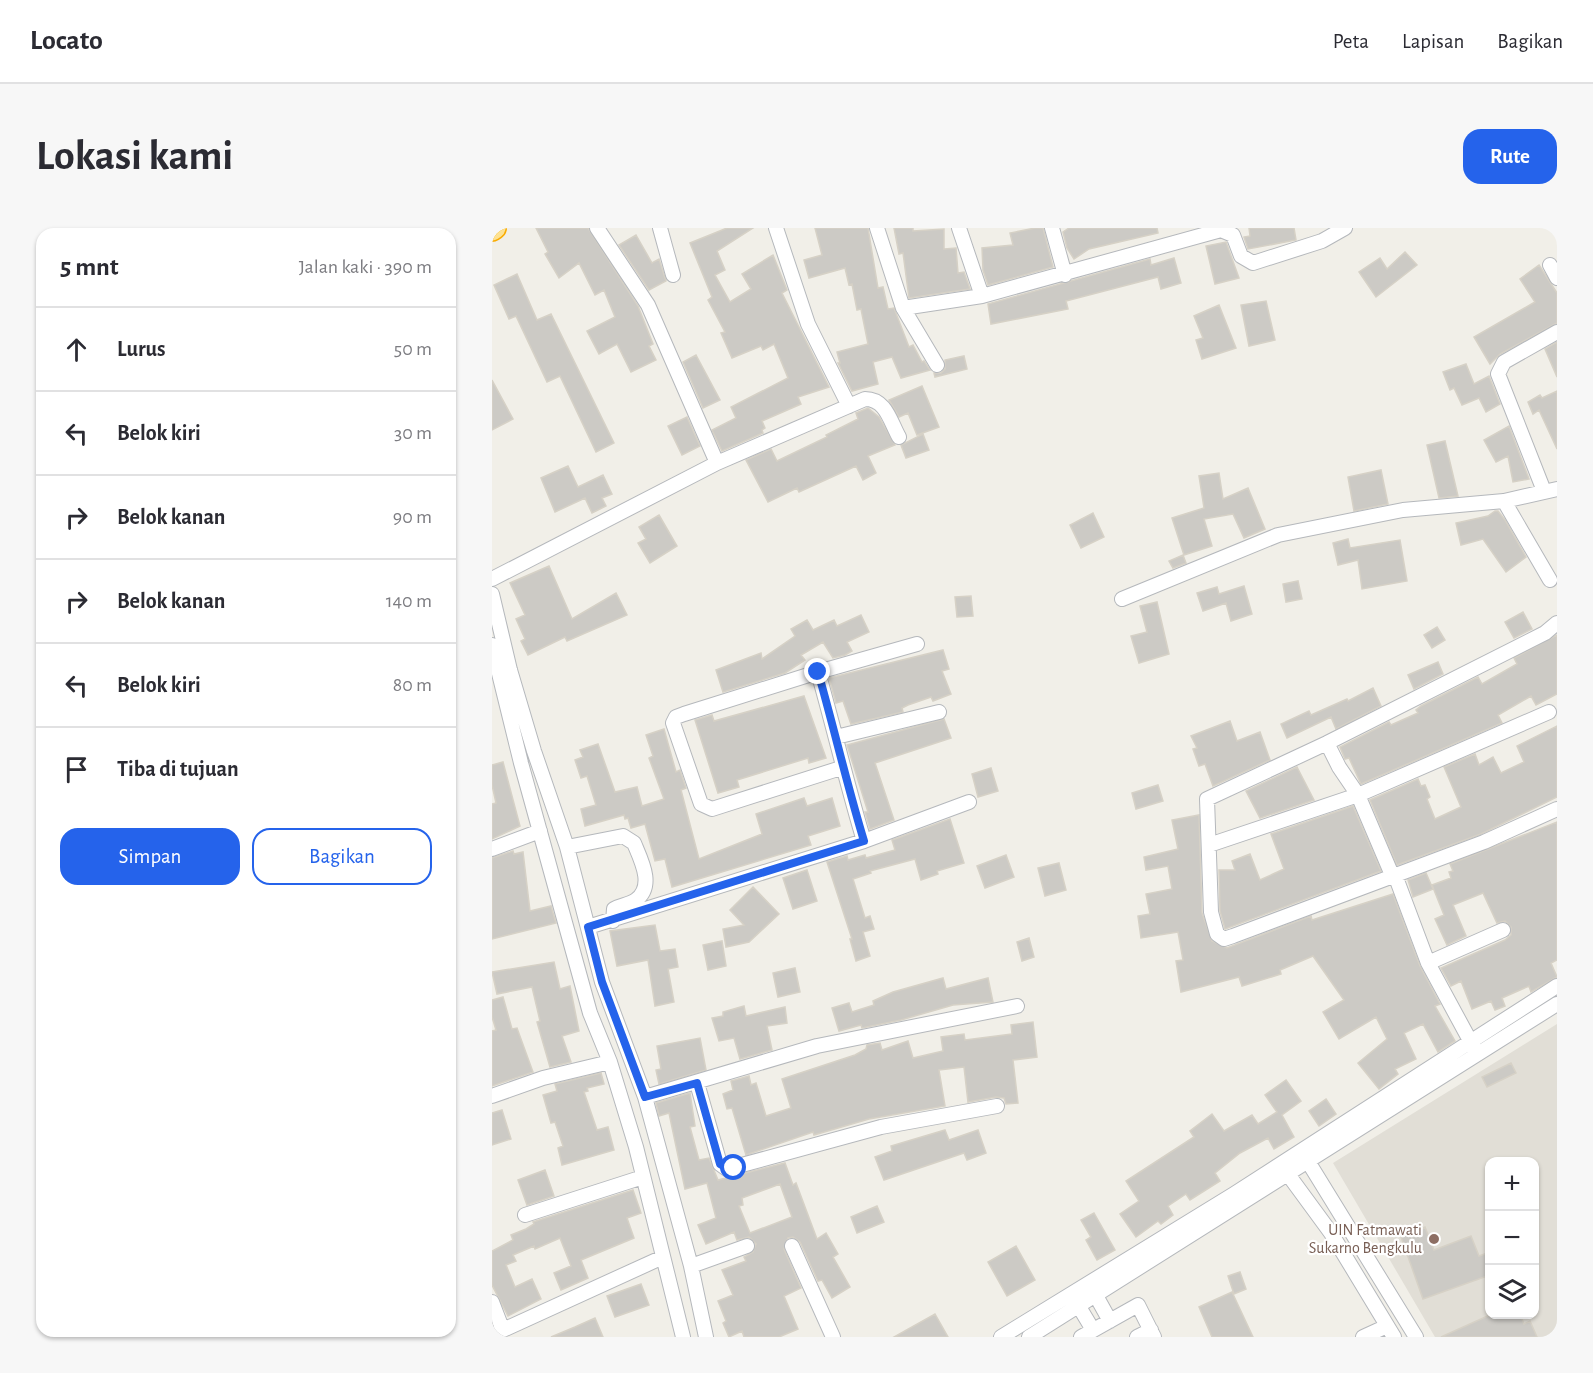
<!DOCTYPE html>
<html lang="id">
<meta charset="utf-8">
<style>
:root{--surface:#fff;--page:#f7f7f7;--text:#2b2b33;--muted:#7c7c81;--line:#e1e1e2;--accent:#2563eb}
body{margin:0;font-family:"Alegreya Sans",sans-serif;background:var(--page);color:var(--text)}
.controls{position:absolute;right:18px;bottom:18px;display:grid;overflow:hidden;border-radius:12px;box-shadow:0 2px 4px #0004}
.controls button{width:54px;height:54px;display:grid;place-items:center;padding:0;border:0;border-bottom:2px solid var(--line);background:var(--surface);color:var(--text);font:30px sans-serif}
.stop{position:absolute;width:18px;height:18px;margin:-14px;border:4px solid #2563eb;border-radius:50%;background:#fff}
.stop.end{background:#2563eb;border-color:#fff;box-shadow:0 2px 6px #0008}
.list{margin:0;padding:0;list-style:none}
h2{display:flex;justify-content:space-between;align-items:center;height:78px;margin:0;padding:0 24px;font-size:26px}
h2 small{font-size:20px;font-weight:400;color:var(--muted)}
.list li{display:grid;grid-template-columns:39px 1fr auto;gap:18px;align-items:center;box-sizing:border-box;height:84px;padding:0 24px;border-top:2px solid var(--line)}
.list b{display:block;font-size:22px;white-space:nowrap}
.list em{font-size:20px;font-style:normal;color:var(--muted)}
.actions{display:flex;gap:12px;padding:18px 24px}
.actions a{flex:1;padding:14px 0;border:2px solid var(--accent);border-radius:18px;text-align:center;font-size:21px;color:var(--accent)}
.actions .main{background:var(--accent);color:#fff}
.icon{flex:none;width:33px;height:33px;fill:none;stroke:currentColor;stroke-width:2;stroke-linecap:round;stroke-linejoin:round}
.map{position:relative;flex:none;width:1065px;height:1109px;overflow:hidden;border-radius:18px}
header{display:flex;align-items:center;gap:36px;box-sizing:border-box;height:84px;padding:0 30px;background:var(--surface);border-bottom:2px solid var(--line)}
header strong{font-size:28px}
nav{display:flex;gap:33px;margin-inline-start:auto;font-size:21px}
.intro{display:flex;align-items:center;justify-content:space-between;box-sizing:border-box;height:144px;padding:0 36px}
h1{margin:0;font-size:42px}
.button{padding:15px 27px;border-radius:18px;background:var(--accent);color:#fff;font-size:21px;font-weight:700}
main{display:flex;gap:36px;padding:0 36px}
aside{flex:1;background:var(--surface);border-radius:18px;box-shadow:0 2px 4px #0004}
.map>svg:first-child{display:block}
.education{fill:#e1ded6;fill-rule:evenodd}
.building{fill:#cccac5;stroke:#d6d1c6;stroke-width:1.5;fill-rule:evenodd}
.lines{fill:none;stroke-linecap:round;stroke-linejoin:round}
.minor-casing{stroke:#b5b8bc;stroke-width:16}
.highway-casing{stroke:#f9ab00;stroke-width:24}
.minor{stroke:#fff;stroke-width:14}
.highway{stroke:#fde293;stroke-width:21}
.route{stroke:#2563eb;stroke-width:8}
.education-dot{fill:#8d6e63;stroke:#fff;stroke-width:2}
.labels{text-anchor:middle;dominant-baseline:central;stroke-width:4.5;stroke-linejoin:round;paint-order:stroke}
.education-label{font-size:16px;fill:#785e54;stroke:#fff;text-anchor:end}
</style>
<header>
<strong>Locato</strong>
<nav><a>Peta</a><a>Lapisan</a><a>Bagikan</a></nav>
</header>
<div class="intro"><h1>Lokasi kami</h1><a class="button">Rute</a></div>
<main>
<aside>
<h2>5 mnt<small>Jalan kaki · 390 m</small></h2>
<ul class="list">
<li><svg class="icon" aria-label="ahead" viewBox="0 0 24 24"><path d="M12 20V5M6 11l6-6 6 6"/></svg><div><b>Lurus</b></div><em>50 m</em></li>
<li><svg class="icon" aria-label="left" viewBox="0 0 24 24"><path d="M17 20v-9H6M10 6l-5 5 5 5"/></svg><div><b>Belok kiri</b></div><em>30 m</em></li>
<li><svg class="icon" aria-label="right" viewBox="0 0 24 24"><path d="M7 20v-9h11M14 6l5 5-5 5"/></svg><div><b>Belok kanan</b></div><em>90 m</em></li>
<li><svg class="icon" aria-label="right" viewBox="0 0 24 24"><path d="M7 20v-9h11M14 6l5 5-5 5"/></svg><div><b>Belok kanan</b></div><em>140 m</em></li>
<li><svg class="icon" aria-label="left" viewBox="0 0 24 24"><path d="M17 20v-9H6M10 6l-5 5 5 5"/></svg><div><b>Belok kiri</b></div><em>80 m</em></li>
<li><svg class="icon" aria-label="arrive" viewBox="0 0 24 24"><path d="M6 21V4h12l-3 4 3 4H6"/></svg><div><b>Tiba di tujuan</b></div></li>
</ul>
<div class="actions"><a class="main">Simpan</a><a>Bagikan</a></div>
</aside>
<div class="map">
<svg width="1065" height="1109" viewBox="0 0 1065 1109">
<rect width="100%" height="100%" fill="#f1efe8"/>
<path class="education" d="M 1065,796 L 1065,1109 L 943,1109 L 841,935 ZM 998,934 L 1042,934 L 1042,1086 L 998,1086 Z"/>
<path class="building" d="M 44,0 L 96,0 L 146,78 L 161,116 L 157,118 L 164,132 L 139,144 L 125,116 L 107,126 L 95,103 L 123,89 L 112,62 L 103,67 L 87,35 L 67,50 L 53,26 L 56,24 Z
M 235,0 L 261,0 L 225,23 L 233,42 L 223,47 L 238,74 L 259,61 L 250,46 L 281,27 L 295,62 L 290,65 L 337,159 L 306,169 L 309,176 L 270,193 L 273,200 L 270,202 L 271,205 L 230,223 L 220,202 L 244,190 L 239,179 L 296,150 L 282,116 L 271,122 L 269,118 L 240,130 L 229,105 L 233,104 L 216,72 L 220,69 L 198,15 Z
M 323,0 L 376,0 L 386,60 L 391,59 L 396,81 L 402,80 L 417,119 L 421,117 L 430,134 L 432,133 L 438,142 L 409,150 L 400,129 L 381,134 L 386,156 L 360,163 L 346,135 L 348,135 L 345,124 L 376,116 L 369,81 L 365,82 L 360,56 L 357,57 L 353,40 L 317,50 L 312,32 L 330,27 Z
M 402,0 L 421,0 L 421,3 L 452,1 L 452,21 L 464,20 L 466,45 L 472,44 L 478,61 L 417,70 L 411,25 L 407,26 Z
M 543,0 L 551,0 L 561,39 L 496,57 L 491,42 L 490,20 L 521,17 L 518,5 Z
M 577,0 L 665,0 L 666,5 L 597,21 L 582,31 L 575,20 L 571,4 Z
M 757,0 L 802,0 L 804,12 L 756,21 L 752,9 L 758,8 Z
M 144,7 L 160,35 L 167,31 L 174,53 L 157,62 L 127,17 Z
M 734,14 L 747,50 L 723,56 L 714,18 Z
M 913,24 L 925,37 L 884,69 L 867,44 L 888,30 L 895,41 Z
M 682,30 L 689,55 L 669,61 L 666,49 L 574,73 L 576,81 L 499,96 L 496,76 L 658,31 L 659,37 Z
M 1047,37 L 1065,65 L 1065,95 L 1008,126 L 998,136 L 982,109 L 1043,74 L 1028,51 Z
M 25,46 L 45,92 L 59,86 L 122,215 L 104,224 L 68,148 L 55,154 L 24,88 L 17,91 L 2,57 Z
M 774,73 L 783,112 L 757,118 L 749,77 Z
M 727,77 L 744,120 L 710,131 L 704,112 L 711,110 L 702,88 Z
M 1065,114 L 1065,149 L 1053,121 Z
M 204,127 L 228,172 L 211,180 L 191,134 Z
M 472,128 L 475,141 L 443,149 L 442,145 L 449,145 L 453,141 L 453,132 Z
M 974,136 L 982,156 L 997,148 L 1008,176 L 994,184 L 987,170 L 970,177 L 962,160 L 958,162 L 951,144 Z
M 0,152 L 21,191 L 0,202 Z
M 430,158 L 447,199 L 425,207 L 416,185 L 407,189 L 397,172 Z
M 1065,163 L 1065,221 L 1047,182 L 1041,186 L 1036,174 L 1048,167 L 1050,170 Z
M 376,180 L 387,189 L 403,217 L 376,228 L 384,245 L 371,252 L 364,238 L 307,264 L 305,260 L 276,274 L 254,232 L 279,221 L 285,233 L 335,209 L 334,207 L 366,191 L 364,185 Z
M 195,189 L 208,218 L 190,227 L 176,198 Z
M 1017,198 L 1037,251 L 1021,254 L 1016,228 L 1004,234 L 992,212 Z
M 431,206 L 437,222 L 414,230 L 409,217 Z
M 953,213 L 966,268 L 947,270 L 935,217 Z
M 76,238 L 86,259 L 111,247 L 120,266 L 110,270 L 114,278 L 100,285 L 93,270 L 63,284 L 49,250 Z
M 889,242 L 896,276 L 862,283 L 856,249 Z
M 727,245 L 731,271 L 756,260 L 773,301 L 752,310 L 741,286 L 712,291 L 720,318 L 692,327 L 680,290 L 712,280 L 707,248 Z
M 1003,283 L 1006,283 L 1013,292 L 1034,329 L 1014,344 L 991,311 L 969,317 L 964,295 L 996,288 Z
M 601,285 L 612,309 L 589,320 L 578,297 Z
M 167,287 L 185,318 L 158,335 L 146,315 L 154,311 L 147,299 Z
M 856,311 L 858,320 L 908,312 L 915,353 L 870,361 L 866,332 L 846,337 L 841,315 Z
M 691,327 L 694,335 L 681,340 L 677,333 Z
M 57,338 L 80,391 L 124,365 L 135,387 L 75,413 L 73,409 L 36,427 L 29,413 L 33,411 L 24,391 L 33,387 L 18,355 Z
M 806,353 L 810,371 L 794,374 L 791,356 Z
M 752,358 L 760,386 L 739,393 L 734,375 L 711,383 L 705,365 L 725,359 L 727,366 Z
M 479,368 L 481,388 L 465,389 L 463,369 Z
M 665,374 L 677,426 L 647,435 L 639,408 L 655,404 L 648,378 Z
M 1031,384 L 1040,401 L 1022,410 L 1013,394 Z
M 369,387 L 377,404 L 355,414 L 360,423 L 353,427 L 341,430 L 331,414 L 309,427 L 313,432 L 293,445 L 231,464 L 224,442 L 269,425 L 270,431 L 303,408 L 299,401 L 315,392 L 321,402 L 342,392 L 345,398 Z
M 945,399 L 953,412 L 940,420 L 932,407 Z
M 1065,407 L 1065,466 L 1044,477 L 1039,468 L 1006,487 L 1010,495 L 869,556 L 857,530 L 853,531 L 848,519 L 897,494 L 899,497 L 926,485 L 924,482 L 929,478 L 986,449 L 990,456 L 1025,436 L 1022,430 Z
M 451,422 L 457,441 L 450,443 L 459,466 L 441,473 L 439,469 L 416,477 L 410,480 L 411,484 L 359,496 L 351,473 L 344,475 L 337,450 Z
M 946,434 L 951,446 L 922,461 L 916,447 Z
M 881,460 L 889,478 L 844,501 L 839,489 L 795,510 L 789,496 L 817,483 L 819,487 L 855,471 L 856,473 Z
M 312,468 L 334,530 L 317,535 L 316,530 L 245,552 L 247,559 L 226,565 L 203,492 L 220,487 L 222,493 Z
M 452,491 L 459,510 L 383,535 L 402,592 L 378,601 L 373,584 L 376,584 L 355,517 Z
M 738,493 L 745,513 L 768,504 L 778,532 L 721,558 L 713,536 L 707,538 L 701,521 L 705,520 L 699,508 Z
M 1065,498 L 1065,569 L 989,606 L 905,637 L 878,572 L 926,551 L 929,558 L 933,557 L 938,569 L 935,571 L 943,591 L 969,579 L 952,539 L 983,526 L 987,537 L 1001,529 L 1009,545 L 1032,534 L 1025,518 Z
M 172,501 L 184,544 L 188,542 L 194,560 L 189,562 L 207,631 L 270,606 L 264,586 L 312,570 L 315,578 L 340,570 L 348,598 L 316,608 L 319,617 L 180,659 L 173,631 L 163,633 L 153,596 L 139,600 L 136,590 L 133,591 L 132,587 L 93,598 L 89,581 L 104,577 L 95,548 L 89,550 L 83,532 L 91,529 L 88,522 L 106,516 L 123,564 L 145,559 L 150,578 L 172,571 L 157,530 L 161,528 L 154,507 Z
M 11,534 L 28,598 L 0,611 L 0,576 L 4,575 L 0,557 L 0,537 Z
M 805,539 L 822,572 L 768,590 L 754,563 Z
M 499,540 L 506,563 L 486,569 L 480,546 Z
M 666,557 L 671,573 L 644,581 L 640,565 Z
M 861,578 L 889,643 L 733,701 L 728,683 L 727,642 L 743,642 L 740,633 L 758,626 L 768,652 L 792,641 L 779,606 Z
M 707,587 L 710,685 L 720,713 L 735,720 L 819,688 L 820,692 L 901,666 L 928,738 L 948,776 L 943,778 L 963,813 L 946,824 L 931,796 L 912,805 L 924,831 L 903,841 L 906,846 L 887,861 L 866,835 L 895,811 L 884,789 L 847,811 L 831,784 L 852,772 L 821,728 L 788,742 L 789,746 L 750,758 L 747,749 L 689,764 L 684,733 L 691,732 L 686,704 L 649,710 L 646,688 L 658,686 L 654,666 L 680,661 L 676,638 L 654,642 L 652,629 L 686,621 L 680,592 Z
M 458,591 L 472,635 L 445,643 L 446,646 L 429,652 L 423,631 L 378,643 L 379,645 L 361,651 L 373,690 L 378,688 L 382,701 L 371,704 L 378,728 L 364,733 L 358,711 L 360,711 L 335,634 L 355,628 L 356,632 L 373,627 L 374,630 L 403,622 L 400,612 Z
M 1065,594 L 1065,732 L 1059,735 L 1065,749 L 1039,764 L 1037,758 L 1010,770 L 1013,778 L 1003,782 L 999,773 L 980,781 L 969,753 L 959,758 L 949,740 L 1013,712 L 1019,707 L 1019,699 L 1013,693 L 1005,695 L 991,665 L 961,677 L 974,708 L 955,717 L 943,691 L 952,687 L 940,657 L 959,650 L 957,644 L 961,643 L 958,636 Z
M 21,623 L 22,626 L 31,624 L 38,683 L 59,678 L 64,695 L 0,711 L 0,630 Z
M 514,627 L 522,649 L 493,660 L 485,638 Z
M 567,635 L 574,662 L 553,668 L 546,640 Z
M 315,642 L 325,673 L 301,681 L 291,650 Z
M 934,645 L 941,661 L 921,669 L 916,652 Z
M 261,659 L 287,686 L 257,714 L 234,719 L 231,701 L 252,697 L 238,682 Z
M 163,697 L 168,723 L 183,721 L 186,739 L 176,741 L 182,774 L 163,778 L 156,732 L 125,738 L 118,703 Z
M 537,710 L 542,729 L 530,733 L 525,714 Z
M 230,713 L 234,738 L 216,742 L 211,717 Z
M 62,734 L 68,761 L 78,758 L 87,803 L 70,808 L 79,834 L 58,839 L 45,794 L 48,793 L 40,759 L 5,766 L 0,744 Z
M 303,740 L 308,764 L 286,769 L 281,745 Z
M 451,750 L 454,761 L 496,750 L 501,774 L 461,777 L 409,792 L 370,800 L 369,797 L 347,803 L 340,780 L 357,775 L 360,784 L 382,777 L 381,773 L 401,764 Z
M 11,769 L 20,801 L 25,800 L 41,844 L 0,858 L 0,803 L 4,802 L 0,789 L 0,772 Z
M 252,778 L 254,788 L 293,779 L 295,795 L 275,798 L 280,822 L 248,831 L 242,810 L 227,813 L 220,790 L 231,788 L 231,784 Z
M 541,794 L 545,829 L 521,832 L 526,875 L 514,876 L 512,870 L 504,869 L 476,874 L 472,839 L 447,842 L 453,878 L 377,891 L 322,907 L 321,904 L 254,927 L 240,880 L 235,881 L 231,866 L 241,862 L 239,853 L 257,848 L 259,857 L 264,855 L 274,888 L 299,880 L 290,851 L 363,827 L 374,821 L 375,817 L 388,815 L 390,822 L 416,813 L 421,830 L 451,823 L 449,809 L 472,806 L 473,812 L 520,806 L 519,797 Z
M 208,810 L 214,842 L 167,856 L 164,842 L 169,841 L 165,818 Z
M 1019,835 L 1024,845 L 995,859 L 990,849 Z
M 109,845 L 112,856 L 95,860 L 96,863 L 92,864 L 105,902 L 116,899 L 122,922 L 70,937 L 66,920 L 71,918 L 63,894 L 59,895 L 51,867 L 65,863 L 63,856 Z
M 794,852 L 809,873 L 790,887 L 802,909 L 782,921 L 776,910 L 748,925 L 723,945 L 728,953 L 698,972 L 694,966 L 676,978 L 681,987 L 669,996 L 666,993 L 644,1009 L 628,986 L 647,973 L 634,953 L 702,909 L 698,903 L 720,886 L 732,903 L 760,887 L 766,896 L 785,884 L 773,867 Z
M 198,865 L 203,898 L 198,899 L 207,932 L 217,930 L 226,952 L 293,935 L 301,957 L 304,955 L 325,1011 L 334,1005 L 346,1026 L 341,1029 L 358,1059 L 340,1070 L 330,1052 L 326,1053 L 308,1014 L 301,1009 L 296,1010 L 292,1021 L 309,1060 L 292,1068 L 306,1101 L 287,1109 L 252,1109 L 250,1103 L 237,1109 L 231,1095 L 234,1093 L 226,1073 L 241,1067 L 230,1042 L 254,1033 L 252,1029 L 261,1024 L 264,1016 L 257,1009 L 245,1012 L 242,1004 L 214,1016 L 206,997 L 224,990 L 215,955 L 193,961 L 177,885 L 167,888 L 164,875 ZM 288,956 L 300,989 L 258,1005 L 247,978 L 251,977 L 250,970 Z
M 834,871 L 844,886 L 827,898 L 817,883 Z
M 10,882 L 19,911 L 0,917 L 0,885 Z
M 453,902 L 457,912 L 486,902 L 494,925 L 475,932 L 472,925 L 392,952 L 383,929 L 400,923 L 399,918 Z
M 53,942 L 62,968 L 35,977 L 26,952 Z
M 141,962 L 149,985 L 135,990 L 142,1010 L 89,1032 L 96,1050 L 69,1062 L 62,1045 L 79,1038 L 68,1010 L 43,1021 L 42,1018 L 21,1027 L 24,1033 L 14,1037 L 23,1059 L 40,1051 L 49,1071 L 16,1088 L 0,1057 L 0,1023 L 21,1012 L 19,1007 L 34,1001 L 42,996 L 41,994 Z
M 385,978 L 392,994 L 365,1005 L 359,989 Z
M 602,985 L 623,1022 L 605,1032 L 594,1012 L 599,1009 L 589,992 Z
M 933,999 L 942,1022 L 979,1008 L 987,1028 L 998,1024 L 998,1047 L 931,1071 L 909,1009 Z
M 524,1018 L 543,1052 L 515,1068 L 496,1034 Z
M 748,1044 L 754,1061 L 742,1066 L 736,1048 Z
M 149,1056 L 157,1077 L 123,1089 L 115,1068 Z
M 740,1064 L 761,1109 L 720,1109 L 707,1079 Z
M 443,1086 L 456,1109 L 402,1109 Z
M 1000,1086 L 1028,1086 L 1032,1096 L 1038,1093 L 1045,1109 L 949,1109 Z
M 103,1090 L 111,1109 L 59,1109 L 83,1099 Z"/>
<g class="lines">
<g class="minor-casing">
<path id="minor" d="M 105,0 L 156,77 L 225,235
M 168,0 L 181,47
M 284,0 L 316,96 L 357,178
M 385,0 L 411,80 L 445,137
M 467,0 L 490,68 L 729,2 L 741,7 L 749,28 L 761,35 L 830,13 L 853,0
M 560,0 L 573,47
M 1058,37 L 1065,50
M 411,80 L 490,68
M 1052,263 L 1006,146 L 1012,134 L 1065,104
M 1012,273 L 1058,352
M 0,351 L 225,235 L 373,171 C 394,171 398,193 407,209
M 0,366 L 18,442 L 42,523 L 75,619 L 110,754 L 153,869 L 199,1038 L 214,1109
M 630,371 L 786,307 L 911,282 L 1012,273 L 1065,261
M 1065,395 L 1053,405 L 835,515 L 715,571 L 719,684 L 725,706 L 732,711 L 741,708 L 992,614 L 1065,581
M 0,417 L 29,535 L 98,785 L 118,834 L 144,919 L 191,1109
M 326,444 C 342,500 355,557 372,613
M 344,509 L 447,484
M 835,515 L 847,539 L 866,567 L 900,647
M 349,540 L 220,581 L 209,576 L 181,495 L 184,489 L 192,486 L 326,444 L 425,416
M 717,617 L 866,567 L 1057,484
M 75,619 L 131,608 L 142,615 C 149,632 163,658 144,672 C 137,677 129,677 122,681 L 121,693
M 0,621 L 48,603
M 903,647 L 936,735 L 982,820
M 96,699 L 372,613 L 477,574
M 936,735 L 1011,702
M 205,855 L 228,936 L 235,941 L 389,899 L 505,878
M 0,868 L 51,850 L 118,834
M 153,869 L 325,818 L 525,778
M 812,927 L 924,1109
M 795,945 L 839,1005 L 902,1109
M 33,987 L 151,949
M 300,1018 L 341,1109
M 199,1038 L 255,1018
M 603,1066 L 618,1093
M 0,1074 L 10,1100
M 586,1077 L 601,1102
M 0,1107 L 171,1029
M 509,1109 L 742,966 L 1065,758
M 537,1109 L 1065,776
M 589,1109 L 646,1077 L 662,1109
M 645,1109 L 659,1102
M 871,1109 L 895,1098"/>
</g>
<g class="highway-casing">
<path id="highway" d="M 0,2 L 3,0"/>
</g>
<use href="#minor" class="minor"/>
<use href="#highway" class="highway"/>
</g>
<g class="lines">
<path class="route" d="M 242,940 L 235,940 L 228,936 L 205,855 L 153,869 L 110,754 L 96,699 L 372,613 C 355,557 342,500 326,444"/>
</g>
<circle class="education-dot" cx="942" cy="1011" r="6"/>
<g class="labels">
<g class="education-label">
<text x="930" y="1002">UIN Fatmawati<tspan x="930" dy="18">Sukarno Bengkulu</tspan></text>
</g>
</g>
</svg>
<div class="controls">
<button>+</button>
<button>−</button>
<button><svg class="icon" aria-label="layers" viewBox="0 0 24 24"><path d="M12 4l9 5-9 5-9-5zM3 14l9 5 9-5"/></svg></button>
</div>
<div class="stop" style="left:242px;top:940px"></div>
<div class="stop end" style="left:326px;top:444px"></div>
</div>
</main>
